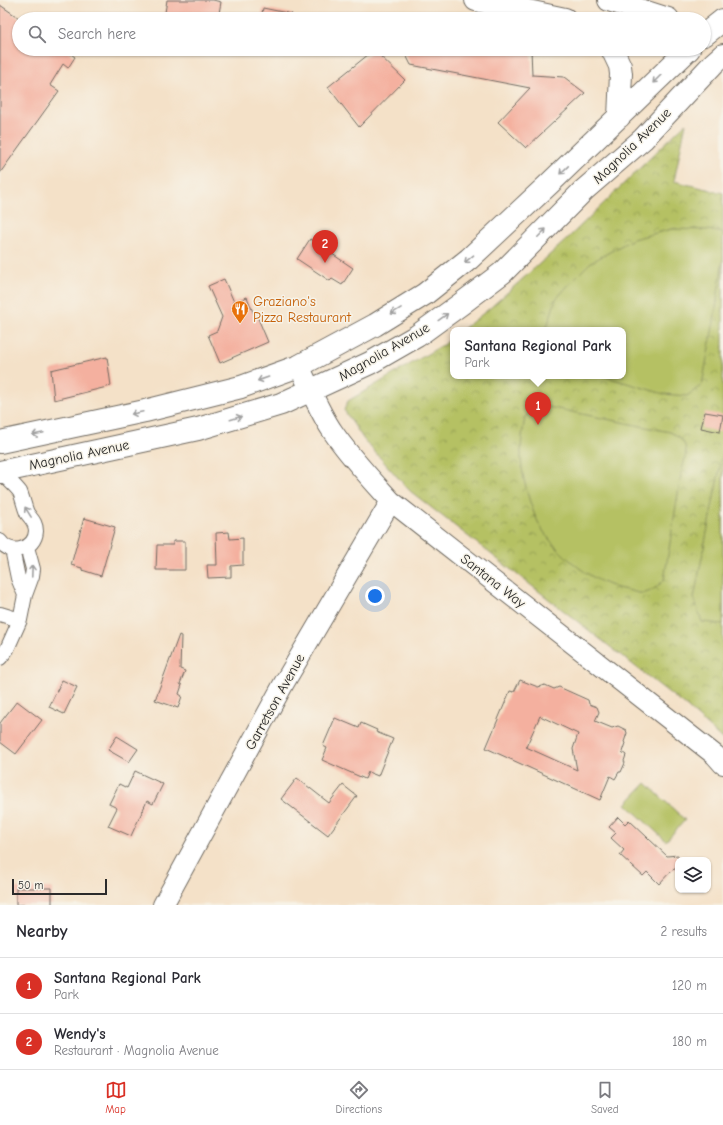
<!DOCTYPE html>
<meta charset="utf-8">
<style>
:root{--surface:#fff;--page:#f7f7f7;--text:#2b2b33;--muted:#7c7c81;--line:#e1e1e2;--accent:#d93025}
body{margin:0;font-family:"Comic Neue",sans-serif;background:var(--page);color:var(--text)}
.controls{position:absolute;right:12px;bottom:12px;display:grid;overflow:hidden;border-radius:8px;box-shadow:0 1px 3px #0004}
.controls button{width:36px;height:36px;display:grid;place-items:center;padding:0;border:0;border-bottom:1px solid var(--line);background:var(--surface);color:var(--text);font:20px sans-serif}
.scale{position:absolute;left:12px;bottom:10px;width:95px;box-sizing:border-box;padding-left:4px;border:2px solid #2b2b2b;border-top:0;font-size:11px;line-height:14px;white-space:nowrap;color:#2b2b2b;-webkit-text-stroke:3px #f7f3e8;paint-order:stroke}
.you{position:absolute;left:375px;top:596px;width:14px;height:14px;margin:-10px;border:3px solid #fff;border-radius:50%;background:#1a73e8;box-shadow:0 0 0 6px #1a73e833}
.badge{display:grid;place-items:center;width:26px;height:26px;border-radius:50%;background:var(--accent);color:#fff;font-size:13px;font-weight:700}
.pin{position:absolute;translate:-50% -33px;filter:drop-shadow(0 1px 2px #0008)}
.pin::after{content:'';position:absolute;top:21px;width:14px;height:12px;background:inherit;clip-path:polygon(0 0,100% 0,50% 100%)}
.popup{position:absolute;left:450px;top:327px;width:176px;height:52px;box-sizing:border-box;display:grid;place-content:center;border-radius:8px;background:var(--surface);filter:drop-shadow(0 1px 3px #0005);font-size:13px;white-space:nowrap;color:var(--muted)}
.popup b{font-size:15px;color:var(--text)}
.popup::after{content:'';position:absolute;left:50%;top:100%;margin-left:-8px;border:8px solid transparent;border-top-color:var(--surface)}
.list{margin:0;padding:0;list-style:none}
h2{display:flex;justify-content:space-between;align-items:center;height:52px;margin:0;padding:0 16px;font-size:17px}
h2 small{font-size:13px;font-weight:400;color:var(--muted)}
.list li{display:grid;grid-template-columns:26px 1fr auto;gap:12px;align-items:center;box-sizing:border-box;height:56px;padding:0 16px;border-top:1px solid var(--line)}
.list b{display:block;font-size:15px;white-space:nowrap}
.list p{margin:0;font-size:13px;white-space:nowrap;color:var(--muted)}
.list em{font-size:13px;font-style:normal;color:var(--muted)}
.icon{flex:none;width:22px;height:22px;fill:none;stroke:currentColor;stroke-width:2;stroke-linecap:round;stroke-linejoin:round}
.map{position:relative;flex:none;width:723px;height:905px;overflow:hidden}
.search{position:absolute;background:var(--surface);box-shadow:0 1px 3px #0004;left:12px;right:12px;top:12px;height:44px;display:flex;align-items:center;gap:10px;box-sizing:border-box;padding:0 14px;border-radius:22px;color:var(--muted);font-size:15px}
.sheet{height:164px;background:var(--surface)}
nav{display:flex;justify-content:space-around;align-items:center;box-sizing:border-box;height:56px;border-top:1px solid var(--line);background:var(--surface);font-size:11px;color:var(--muted)}
nav a{display:grid;justify-items:center;gap:2px}
nav .on{color:var(--accent)}
.map>svg:first-child{display:block}
.park{fill:url(#park-crowns);stroke:#707647}
.pitch{fill:#b5c163;stroke:#707647}
.building{fill:#f4b09f;fill-rule:evenodd}
.lines{fill:none;stroke-linecap:round;stroke-linejoin:round}
.street-casing{stroke:#716b62;stroke-width:16}
.secondary-casing{stroke:#716b62;stroke-width:22}
.primary-casing{stroke:#716b62;stroke-width:24}
.street{stroke:#fff;stroke-width:14}
.secondary{stroke:#fff;stroke-width:20}
.primary{stroke:#fff;stroke-width:22}
.oneway{stroke:#a0a0a0}
.labels{text-anchor:middle;dominant-baseline:central;stroke-width:3;stroke-linejoin:round;paint-order:stroke}
.street-label{font-size:14px;fill:#2b2b2b;stroke:#f7f3e8}
.food-label{font-size:14px;fill:#c56008;stroke:#f7f3e8;text-anchor:start}
</style>
<div class="map">
<svg width="723" height="905" viewBox="0 0 723 905">
<defs>
<pattern id="park-crowns" width="20" height="18" patternUnits="userSpaceOnUse"><rect width="20" height="18" fill="#b5c163"/><path d="M2 6a3 3 0 1 1 6 0M12 15a3 3 0 1 1 6 0" fill="none" stroke="#939d52"/></pattern>
</defs>
<rect width="100%" height="100%" fill="#f7f3e8"/>
<filter id="ink" filterUnits="userSpaceOnUse"><feTurbulence type="fractalNoise" baseFrequency=".025" numOctaves="2"/><feDisplacementMap in="SourceGraphic" scale="8" xChannelSelector="R" yChannelSelector="G"/><feConvolveMatrix kernelMatrix="1 2 1 2 8 2 1 2 1" color-interpolation-filters="sRGB"/></filter>
<filter id="wash" filterUnits="userSpaceOnUse"><feTurbulence type="fractalNoise" baseFrequency=".012" numOctaves="4" result="noise"/><feDisplacementMap in="SourceGraphic" scale="16" xChannelSelector="R" yChannelSelector="G"/><feGaussianBlur stdDeviation="0.9" result="paint"/><feColorMatrix in="noise" values="0 0 0 0 0 0 0 0 0 0 0 0 0 0 0 0 0 1.4 0 .05"/><feComposite in="paint" operator="in"/></filter>
<g filter="url(#wash)">
<rect width="100%" height="100%" fill="#f4e1c8"/>
<path class="park" d="M 686,123 L 674,181 L 723,193 L 723,740 L 686,706 L 410,491 L 364,440 L 344,410 L 348,401 L 446,343 L 453,337 L 453,376 L 623,376 L 623,330 L 462,330 L 490,308 L 565,241 Z"/>
<path class="pitch" d="M 672,229 L 708,230 L 723,233 L 723,259 L 714,321 L 702,385 L 687,396 L 664,394 L 603,376 L 623,376 L 623,330 L 546,330 L 556,299 L 573,280 L 590,263 L 633,239 Z
M 538,405 L 670,432 C 689,442 688,450 682,469 L 664,580 C 659,585 652,592 644,593 C 639,594 632,591 627,590 C 622,589 616,588 612,586 C 585,577 552,548 539,524 C 530,508 520,470 521,453 C 521,441 523,429 525,417 Z
M 723,457 L 723,624 L 702,622 L 694,598 L 720,467 L 720,460 Z
M 646,783 L 685,820 L 666,841 L 626,804 Z"/>
<g id="blocks">
<path class="building" d="M 167,0 L 213,0 L 221,2 L 218,19 L 164,19 Z
M 0,5 L 19,18 L 19,49 L 64,49 L 75,57 L 68,68 L 63,64 L 50,85 L 59,91 L 0,173 Z
M 263,8 L 292,14 L 292,19 L 261,19 Z
M 403,49 L 531,49 L 532,75 L 564,77 L 585,93 L 526,148 L 498,122 L 530,88 L 411,65 Z
M 374,50 L 405,80 L 359,127 L 328,87 Z
M 310,239 L 353,268 L 342,285 L 332,279 L 330,281 L 297,259 Z
M 224,279 L 234,302 L 247,297 L 255,317 L 257,316 L 268,342 L 220,363 L 208,335 L 217,331 L 222,317 L 208,286 Z
M 107,357 L 111,386 L 54,400 L 51,370 Z
M 705,412 L 723,415 L 720,432 L 701,428 Z
M 84,518 L 115,527 L 101,576 L 82,570 L 82,568 L 71,565 Z
M 229,532 L 230,539 L 243,538 L 243,565 L 231,566 L 231,577 L 208,578 L 207,565 L 217,565 L 216,533 Z
M 173,541 L 185,541 L 185,570 L 156,570 L 157,545 L 173,545 Z
M 179,635 L 181,636 L 180,669 L 185,671 L 180,684 L 182,685 L 179,694 L 182,696 L 178,708 L 155,700 Z
M 62,680 L 77,687 L 64,714 L 49,707 Z
M 520,680 L 538,687 L 545,685 L 554,689 L 559,687 L 588,700 L 589,704 L 597,707 L 599,712 L 595,721 L 612,728 L 618,726 L 626,730 L 627,733 L 624,742 L 625,743 L 622,752 L 626,755 L 624,761 L 625,763 L 621,772 L 619,772 L 615,779 L 610,776 L 600,800 L 486,748 L 510,691 L 514,692 ZM 540,716 L 578,734 L 573,749 L 577,770 L 526,747 Z
M 17,701 L 42,720 L 16,754 L 0,742 L 0,723 Z
M 335,718 L 359,728 L 361,723 L 377,730 L 376,732 L 393,739 L 378,776 L 368,772 L 365,779 L 322,760 L 327,748 L 323,746 Z
M 117,736 L 138,749 L 129,762 L 108,750 Z
M 135,771 L 163,784 L 153,804 L 147,801 L 131,836 L 108,826 L 117,808 L 109,804 L 119,784 L 127,788 Z
M 297,778 L 329,803 L 343,785 L 357,796 L 328,835 L 281,799 Z
M 618,817 L 625,824 L 629,820 L 667,856 L 678,855 L 678,868 L 672,870 L 659,884 L 647,872 L 643,876 L 620,855 L 624,850 L 611,838 L 616,833 L 609,827 Z
M 16,888 L 52,888 L 52,905 L 16,905 Z"/>
</g>
</g>
<g filter="url(#ink)">
<use href="#blocks" fill-opacity="0" stroke="#716b62" stroke-width="1"/>
<g class="lines">
<g class="street-casing">
<path id="street" d="M 0,541 C 10,556 35,550 36,531 C 36,522 31,519 27,513 C 24,506 23,499 20,492 C 16,486 6,478 1,472
M 12,549 L 18,578 L 25,595
M 0,614 L 20,620
M 0,658 L 7,649 L 20,620 L 25,595 L 32,576 L 33,569 L 27,547"/>
</g>
<g class="secondary-casing">
<path id="secondary" d="M 299,366 C 310,388 319,412 333,432 C 350,457 371,479 391,501 L 715,755 L 723,764
M 163,905 L 284,683 L 391,501"/>
</g>
<g class="primary-casing">
<path id="primary" d="M 476,0 L 565,19
M 609,0 L 668,19
M 704,35 L 723,20
M 612,49 L 620,66 L 621,74 L 619,117
M 0,442 L 145,411 L 241,387 L 299,366 L 375,325 L 425,294 L 469,259 L 549,184 L 689,49
M 0,472 L 198,429 L 281,404 L 370,363 L 417,336 L 461,304 L 502,273 L 584,190 L 643,139 L 714,63 L 723,55"/>
</g>
<use href="#street" class="street"/>
<use href="#secondary" class="secondary"/>
<use href="#primary" class="primary"/>
</g>
<defs><path id="oneway-shaft" d="M-6 0H5M1.5-3L5.5 0L1.5 3" fill="none" stroke-width="1.6" stroke-linecap="round" stroke-linejoin="round"/></defs>
<g class="oneway">
<use href="#oneway-shaft" transform="translate(657 79) rotate(135)"/>
<use href="#oneway-shaft" transform="translate(564 170) rotate(136)"/>
<use href="#oneway-shaft" transform="translate(542 233) rotate(-45)"/>
<use href="#oneway-shaft" transform="translate(469 259) rotate(140)"/>
<use href="#oneway-shaft" transform="translate(396 311) rotate(148)"/>
<use href="#oneway-shaft" transform="translate(443 317) rotate(-36)"/>
<use href="#oneway-shaft" transform="translate(263 379) rotate(161)"/>
<use href="#oneway-shaft" transform="translate(137 413) rotate(168)"/>
<use href="#oneway-shaft" transform="translate(236 418) rotate(-17)"/>
<use href="#oneway-shaft" transform="translate(38 434) rotate(168)"/>
<use href="#oneway-shaft" transform="translate(28 512) rotate(-122)"/>
<use href="#oneway-shaft" transform="translate(32 571) rotate(-88)"/>
</g>
</g>
<defs>
<g id="restaurant-pin" transform="scale(0.9)"><path d="M0 17L-7.5 6A9.5 9.5 0 1 1 7.5 6Z" fill="#e8710a" stroke="#f7f3e8"/><path d="M-5-6h1v4h1v-4h1v4h1v-4h1v5L-1.5 .5V6h-2V.5L-5-1ZM5-6V6H3V1.5H1.5Q1.5-4 5-6Z" fill="#fff"/></g>
</defs>
<g fill-rule="evenodd">
<use href="#restaurant-pin" x="240" y="309"/>
</g>
<g class="labels">
<g class="street-label">
<text transform="translate(632 146) rotate(-44)">Magnolia Avenue</text>
<text transform="translate(384 352) rotate(-30)">Magnolia Avenue</text>
<text transform="translate(79 455) rotate(-12)">Magnolia Avenue</text>
<text transform="translate(493 581) rotate(38)">Santana Way</text>
<text transform="translate(275 702) rotate(-61)">Garretson Avenue</text>
</g>
<g class="food-label">
<text x="253" y="301">Graziano's<tspan x="253" dy="16">Pizza Restaurant</tspan></text>
</g>
</g>
</svg>
<div class="controls">
<button><svg class="icon" aria-label="layers" viewBox="0 0 24 24"><path d="M12 4l9 5-9 5-9-5zM3 14l9 5 9-5"/></svg></button>
</div>
<div class="scale">50 m</div>
<div class="you"></div>
<div class="pin badge" style="left:538px;top:425px">1</div>
<div class="popup"><b>Santana Regional Park</b>Park</div>
<div class="pin badge" style="left:325px;top:263px">2</div>
<div class="search"><svg class="icon" aria-label="search" viewBox="0 0 24 24"><circle cx="10" cy="10" r="6"/><path d="M15 15l6 6"/></svg>Search here</div>
</div>
<section class="sheet">
<h2>Nearby<small>2 results</small></h2>
<ul class="list">
<li><span class="badge">1</span><div><b>Santana Regional Park</b><p>Park</p></div><em>120 m</em></li>
<li><span class="badge">2</span><div><b>Wendy's</b><p>Restaurant · Magnolia Avenue</p></div><em>180 m</em></li>
</ul>
</section>
<nav>
<a class="on"><svg class="icon" aria-label="map" viewBox="0 0 24 24"><path d="M3 6l6-2 6 2 6-2v14l-6 2-6-2-6 2zM9 4v14M15 6v14"/></svg>Map</a>
<a><svg class="icon" aria-label="directions" viewBox="0 0 24 24"><path d="M12 3l9 9-9 9-9-9zM9 14v-3h6M13 9l2 2-2 2"/></svg>Directions</a>
<a><svg class="icon" aria-label="saved" viewBox="0 0 24 24"><path d="M7 4h10v16l-5-4-5 4z"/></svg>Saved</a>
</nav>
